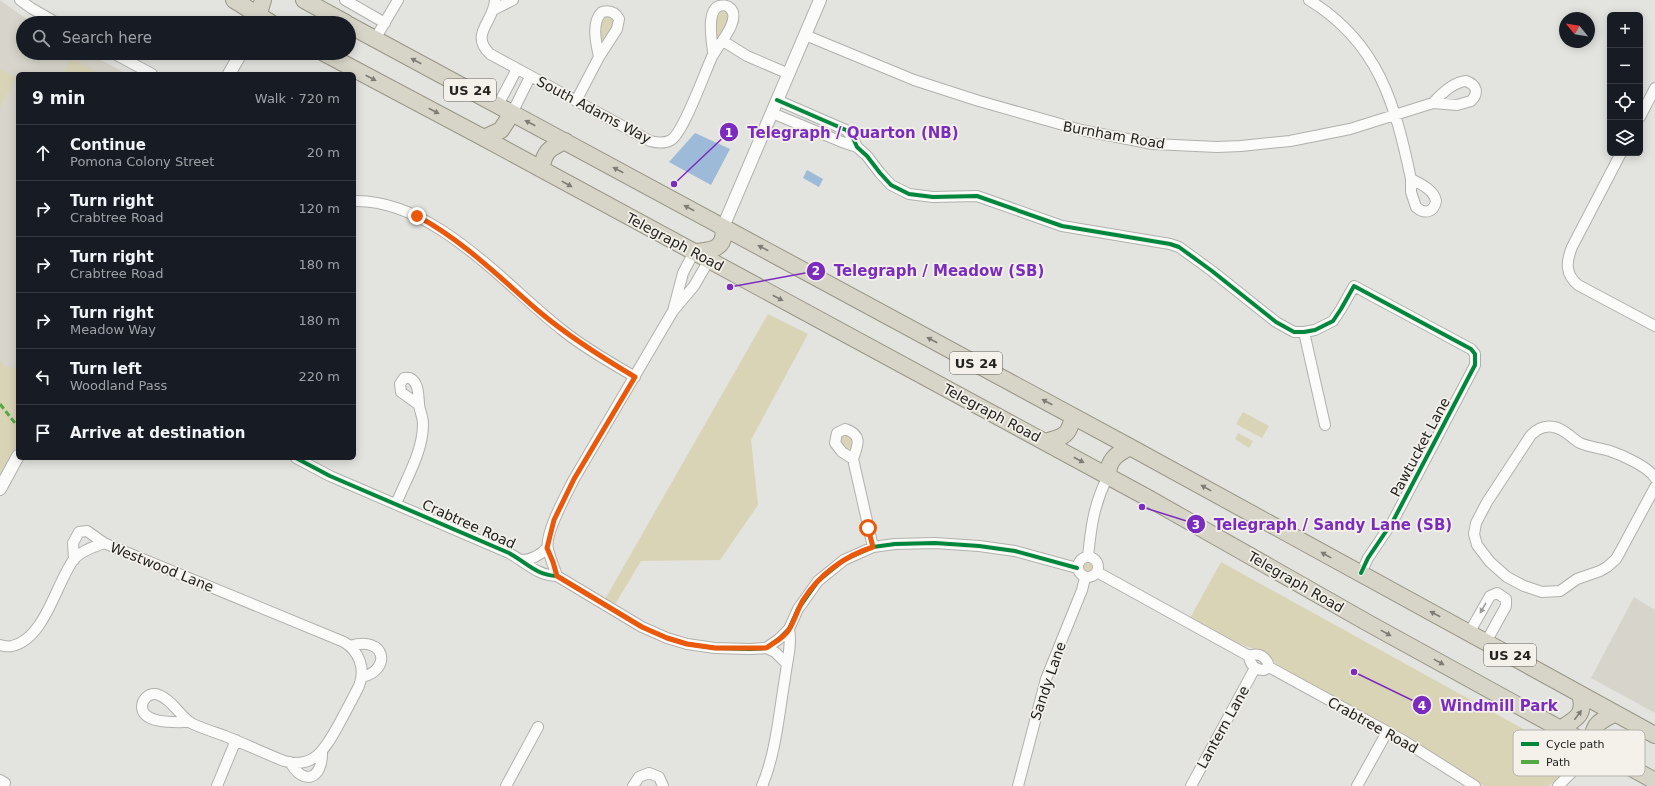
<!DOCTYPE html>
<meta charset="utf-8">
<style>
:root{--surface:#171b24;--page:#242831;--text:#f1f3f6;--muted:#9ea1a6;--line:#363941}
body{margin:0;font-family:"DejaVu Sans",sans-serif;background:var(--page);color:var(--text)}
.controls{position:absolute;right:12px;top:12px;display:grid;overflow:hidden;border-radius:6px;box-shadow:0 2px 10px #0003}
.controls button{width:36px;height:36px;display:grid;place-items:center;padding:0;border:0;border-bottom:1px solid var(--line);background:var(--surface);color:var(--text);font:20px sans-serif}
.compass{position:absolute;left:1559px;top:12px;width:36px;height:36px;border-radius:50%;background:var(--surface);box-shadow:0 2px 10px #0003;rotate:300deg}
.stop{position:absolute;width:12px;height:12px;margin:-9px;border:3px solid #ea580c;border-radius:50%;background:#fff}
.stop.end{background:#ea580c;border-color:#fff;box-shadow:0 1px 4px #0008}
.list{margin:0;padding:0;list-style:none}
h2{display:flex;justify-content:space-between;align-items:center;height:52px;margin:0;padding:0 16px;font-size:17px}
h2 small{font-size:13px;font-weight:400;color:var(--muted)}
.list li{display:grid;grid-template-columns:26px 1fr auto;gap:12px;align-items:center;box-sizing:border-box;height:56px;padding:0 16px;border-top:1px solid var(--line)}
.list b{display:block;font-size:15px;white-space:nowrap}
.list p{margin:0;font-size:13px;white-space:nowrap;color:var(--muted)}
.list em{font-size:13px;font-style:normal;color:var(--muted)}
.icon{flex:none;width:22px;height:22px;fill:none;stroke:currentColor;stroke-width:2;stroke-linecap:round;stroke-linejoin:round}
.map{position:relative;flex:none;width:1655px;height:786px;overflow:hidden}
.search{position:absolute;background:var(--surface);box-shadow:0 2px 10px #0003;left:16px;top:16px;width:340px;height:44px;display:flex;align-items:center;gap:10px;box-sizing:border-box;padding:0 14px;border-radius:22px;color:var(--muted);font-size:15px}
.panel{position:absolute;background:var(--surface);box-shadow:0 2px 10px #0003;left:16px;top:72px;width:340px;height:388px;border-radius:6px}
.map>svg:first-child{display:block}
.built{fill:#d7d5cb}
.green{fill:#dad4b7}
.water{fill:#9dbad9}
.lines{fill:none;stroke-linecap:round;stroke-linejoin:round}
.minor-casing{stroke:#b0b0ad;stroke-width:12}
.tertiary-casing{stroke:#b0b0ad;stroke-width:14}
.trunk-casing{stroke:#999685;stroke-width:18}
.minor{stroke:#fbfbfa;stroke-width:10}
.tertiary{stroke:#fbfbfa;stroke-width:12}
.trunk{stroke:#d7d5c8;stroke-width:16}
.quiet{stroke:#53aa43;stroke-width:3;stroke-dasharray:6 3;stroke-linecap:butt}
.cycleway-casing{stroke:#f3f1ea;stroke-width:6}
.cycleway{stroke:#00873e;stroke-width:4}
.oneway{fill:#7e7c74}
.oneway2{fill:#9a9a98}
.route{stroke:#ea580c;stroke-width:5}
.labels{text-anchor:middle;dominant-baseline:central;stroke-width:3.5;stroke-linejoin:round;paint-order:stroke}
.shield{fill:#f3f1ea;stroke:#62615d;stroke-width:1}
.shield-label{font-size:13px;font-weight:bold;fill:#242320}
.street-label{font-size:14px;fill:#242320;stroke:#f3f1ea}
.key{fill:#f3f1ea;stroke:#b5b3ad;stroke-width:1}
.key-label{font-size:11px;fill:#242320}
.leader{fill:none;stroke:#7b2cbf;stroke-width:1.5}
.callout-dot{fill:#7b2cbf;stroke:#f3f1ea;stroke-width:1.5}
.mark-label{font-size:12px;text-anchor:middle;font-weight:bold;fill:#fff}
.callout-label{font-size:15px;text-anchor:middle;font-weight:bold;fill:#7b2cbf;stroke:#f3f1ea;stroke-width:3.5;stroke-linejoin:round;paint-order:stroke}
</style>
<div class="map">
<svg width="1655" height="786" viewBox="0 0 1655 786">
<rect width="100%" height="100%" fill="#e3e3df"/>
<path class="built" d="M 0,0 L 32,23 L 23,23 L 23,53 L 88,53 L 127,74 L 18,74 L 18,445 L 0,478 Z
M 1634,597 L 1655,610 L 1655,713 L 1591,678 Z"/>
<path class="green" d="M 722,9 L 728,12 L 729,19 L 719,36 L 717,37 L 716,35 L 716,14 Z
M 606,15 L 614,18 L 614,25 L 602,43 L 600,41 L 600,21 Z
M 72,58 L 101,74 L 63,74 Z
M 0,69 L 16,78 L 0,107 Z
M 768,314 L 808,334 L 751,440 L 758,505 L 720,560 L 641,561 L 614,606 L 604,601 Z
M 0,361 L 5,366 L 18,369 L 18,442 L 0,474 Z
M 1243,412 L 1269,426 L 1262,438 L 1236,424 Z
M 1238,433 L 1253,441 L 1249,448 L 1235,439 Z
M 844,434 L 853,437 L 852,448 L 848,450 L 840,444 L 840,437 Z
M 1221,562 L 1574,757 C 1572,768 1558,780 1548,786 L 1485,786 L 1476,782 L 1295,678 L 1279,666 L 1266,654 L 1260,651 L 1233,642 L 1190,618 Z
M1083.5 567a4.5 4.5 0 1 1 9 0a4.5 4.5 0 1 1-9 0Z"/>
<path class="water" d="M 695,133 L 730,149 L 711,185 L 669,162 Z
M 807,170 L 823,179 L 819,187 L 803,178 Z"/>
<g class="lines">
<g class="minor-casing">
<path id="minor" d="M 20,0 L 31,8 L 57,23
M 345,0 L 385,23
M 495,0 C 494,22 469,34 490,54 L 650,141 C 657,143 664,144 671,140 C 683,133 704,75 711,59 C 715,48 743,20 730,8 C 727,5 722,5 719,6 C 706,11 712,41 713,52
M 1309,0 C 1379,43 1395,104 1411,179
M 495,9 L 513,0
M 805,35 L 914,80 L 979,101 L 1081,130 L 1153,144 L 1217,147 L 1241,146 L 1290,141 L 1350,129 L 1433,103
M 375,39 L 398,0
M 723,41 L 747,56 L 789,74
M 113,53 L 152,74
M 1466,81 C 1477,85 1479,93 1471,101 L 1457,105 L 1433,103 C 1441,94 1454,82 1466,81 Z
M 777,100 L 846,130 L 853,138 L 857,147 L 867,156 L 880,173 L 891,185 L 909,194 L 933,197 L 977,196 L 1062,226 L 1170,244 L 1179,247 L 1212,271 L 1276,322 L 1294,332 L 1304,332 L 1315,330 L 1333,321 L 1341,309 L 1354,286 L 1471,349 L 1475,354 L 1475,365 L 1393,521 L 1368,558 L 1361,573
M 576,101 L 599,57 L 617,29 L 619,19 C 615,12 610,10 602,12 C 591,22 596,43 599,57
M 498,105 L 517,69
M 512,113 L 530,77
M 772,113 L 842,142 L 857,147
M 1640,117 L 1655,88
M 1621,153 L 1572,247 C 1566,262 1565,274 1578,285 L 1655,326
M 1411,179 C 1421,184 1434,190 1436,201 C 1434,212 1425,215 1416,207 L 1411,192 Z
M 354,201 C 433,199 504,284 561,329 C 584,348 610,362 635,377
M 694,252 L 683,273 L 673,311 L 694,286 L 709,260
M 1304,332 L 1325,425
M 296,458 L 330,476 L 509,553 C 527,563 536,575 557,576 L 642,627 L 667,638 L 687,644 L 715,648 L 750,649 L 766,648 L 779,639 L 789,629 L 798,609 L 818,581 L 844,560 L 873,547 L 895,544 L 935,543 L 979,546 L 1015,551 L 1077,568
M 853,459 L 842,452 L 835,443 L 837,433 L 845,429 C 863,435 858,445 853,459 L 873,547
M 1655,478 C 1649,467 1622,455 1610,451 C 1600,448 1589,447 1580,443 C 1571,438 1565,429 1554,427 C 1545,425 1537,429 1531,435 L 1487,502 L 1476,523 L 1474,534 L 1477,545 L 1490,562 L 1507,577 L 1524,586 L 1542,592 L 1560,591 L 1577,579 L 1600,571 L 1607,567 L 1616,559 L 1620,552 L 1655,487
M 396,504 C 406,479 423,452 423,424 C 423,416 419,410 419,403 C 418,394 419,383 410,378 L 404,378 L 400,384 L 401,392 L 419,405
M1078 567a10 10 0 1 1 20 0a10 10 0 1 1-20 0Z
M 1088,557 C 1091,526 1094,504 1108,476
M 74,560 L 73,543 L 79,532 L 87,531 L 104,543
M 522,560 C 533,560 540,555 547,548
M 1097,572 L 1249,656 C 1250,665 1255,670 1264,670 L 1269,667
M 557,576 C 554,567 550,558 548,549 C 544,534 567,493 574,479 L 673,311
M 1469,633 L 1490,596 L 1497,593 L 1506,599 L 1506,606 L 1486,642
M 0,645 C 4,646 9,647 12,646 C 45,639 56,583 74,559 C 82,550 94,547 104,543 L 344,642 C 359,651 366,669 359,686 C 353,698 346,711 339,724 C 326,747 315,770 284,761 C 264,753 245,744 225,736 C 214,732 201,728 191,723 C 179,715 171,698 156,694 C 148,693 142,700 142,707 C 143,725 178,722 190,722
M 350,646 C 386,635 392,670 362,677
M 766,648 L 775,652 L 787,664
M 1249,656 C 1259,652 1267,657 1269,667 L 1404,741 L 1475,786
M 290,762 C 303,786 323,780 322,751
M 0,780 L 5,783
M 217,786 L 236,740
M 506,786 L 538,727
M 633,786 L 639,777 L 649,773 L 659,777 L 663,786
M 762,786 C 776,753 779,713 785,678 C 787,661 792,645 789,629
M 1018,786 L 1046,679 L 1082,590 L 1085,578
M 1191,786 L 1255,668
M 1357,786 L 1387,732
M 1558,786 L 1578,766 L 1591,746"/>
</g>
<g class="tertiary-casing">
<path id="tertiary" d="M 229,74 L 241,53
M 723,227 L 820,0
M 0,489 L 18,456"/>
</g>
<g class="trunk-casing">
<path id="trunk" d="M 234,0 L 271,23
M 304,0 L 346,23
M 261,17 L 260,10 L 263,0
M 349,25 L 1130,447 L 1655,735
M 324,53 L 484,138 L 1148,498 L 1368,623 L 1655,781
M 484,138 L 501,130 L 512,113
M 541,169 C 545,151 548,149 565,141
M 694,252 C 711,251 727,249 723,227
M 1045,442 C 1064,437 1069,436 1073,416
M 1108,476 C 1108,459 1117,454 1130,447
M 1560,729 C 1576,719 1586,715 1580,694
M 1591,746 C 1594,725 1595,723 1614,714"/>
</g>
<use href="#minor" class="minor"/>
<use href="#tertiary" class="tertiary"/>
<use href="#trunk" class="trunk"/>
<path class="quiet" d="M 0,404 L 15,423"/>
<g class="cycleway-casing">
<path id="cycleway" d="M 777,100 L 846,130 L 853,138 L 857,147 L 867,156 L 880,173 L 891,185 L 909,194 L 933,197 L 977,196 L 1062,226 L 1170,244 L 1179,247 L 1212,271 L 1276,322 L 1294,332 L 1304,332 L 1315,330 L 1333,321 L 1341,309 L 1354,286 L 1471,349 L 1475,354 L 1475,365 L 1393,521 L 1368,558 L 1361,573
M 296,458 L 330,476 L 509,553 C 527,563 536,575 557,576 L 642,627 L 667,638 L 687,644 L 715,648 L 750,649 L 766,648 L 779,639 L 789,629 L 798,609 L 818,581 L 844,560 L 873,547 L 895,544 L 935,543 L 979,546 L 1015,551 L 1077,568"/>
</g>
<use href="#cycleway" class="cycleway"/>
</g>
<defs><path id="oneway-solid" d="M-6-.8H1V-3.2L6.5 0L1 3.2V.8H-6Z"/></defs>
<g class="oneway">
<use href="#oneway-solid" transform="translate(416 61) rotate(-152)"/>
<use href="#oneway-solid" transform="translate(371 78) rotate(28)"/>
<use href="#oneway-solid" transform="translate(434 111) rotate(28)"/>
<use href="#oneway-solid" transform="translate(530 123) rotate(-152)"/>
<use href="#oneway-solid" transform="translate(618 170) rotate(-152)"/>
<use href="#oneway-solid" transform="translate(567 184) rotate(29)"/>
<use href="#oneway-solid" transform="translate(689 208) rotate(-152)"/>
<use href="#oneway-solid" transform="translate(763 248) rotate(-152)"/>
<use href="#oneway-solid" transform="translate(778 298) rotate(28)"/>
<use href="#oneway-solid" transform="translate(932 340) rotate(-152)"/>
<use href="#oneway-solid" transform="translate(1047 402) rotate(-152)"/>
<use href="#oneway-solid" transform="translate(1079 460) rotate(28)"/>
<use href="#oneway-solid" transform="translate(1206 488) rotate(-151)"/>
<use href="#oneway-solid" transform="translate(1326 555) rotate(-151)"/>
<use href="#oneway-solid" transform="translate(1435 614) rotate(-152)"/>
<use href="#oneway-solid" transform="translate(1386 633) rotate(29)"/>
<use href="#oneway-solid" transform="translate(1439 662) rotate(29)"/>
<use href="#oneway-solid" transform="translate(1578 715) rotate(-53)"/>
</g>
<use class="oneway2" href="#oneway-solid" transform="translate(1483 608) rotate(120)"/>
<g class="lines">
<path class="route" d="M 417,216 C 464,241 501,279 542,314 C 571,338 603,358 635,377 L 574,479 L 554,520 L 547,548 L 553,562 L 557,576 L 642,627 L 667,638 L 687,644 L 715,648 L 766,648 C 774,643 785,637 790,628 C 795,619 798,609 803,600 C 819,575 844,556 873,547 L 868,528"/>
</g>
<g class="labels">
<g class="shield">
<rect x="444" y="79" width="52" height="22" rx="3"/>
<rect x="950" y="352" width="52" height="22" rx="3"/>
<rect x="1484" y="644" width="52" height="22" rx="3"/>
</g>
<g class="shield-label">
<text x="470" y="90">US 24</text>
<text x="976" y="363">US 24</text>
<text x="1510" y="655">US 24</text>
</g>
<g class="street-label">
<text transform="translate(594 110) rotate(28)">South Adams Way</text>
<text transform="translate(1114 135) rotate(10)">Burnham Road</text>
<text transform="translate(675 242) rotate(28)">Telegraph Road</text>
<text transform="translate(992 413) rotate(28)">Telegraph Road</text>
<text transform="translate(1420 447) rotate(-62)">Pawtucket Lane</text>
<text transform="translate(469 524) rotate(24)">Crabtree Road</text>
<text transform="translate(162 567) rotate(22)">Westwood Lane</text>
<text transform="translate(1296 582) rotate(30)">Telegraph Road</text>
<text transform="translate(1048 681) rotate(-71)">Sandy Lane</text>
<text transform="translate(1373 725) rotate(29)">Crabtree Road</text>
<text transform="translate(1223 727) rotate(-61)">Lantern Lane</text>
</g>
</g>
<rect x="1513" y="730" width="132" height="46" rx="6" class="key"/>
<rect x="1521" y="742" width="18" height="4" fill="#00873e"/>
<rect x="1521" y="760" width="18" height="4" fill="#53aa43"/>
<g class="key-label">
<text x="1546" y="748">Cycle path</text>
<text x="1546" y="766">Path</text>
</g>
<path class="leader" d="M674 184L729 132M730 287L816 271M1142 507L1196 524M1354 672L1422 705"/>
<g class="callout-dot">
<circle cx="674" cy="184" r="4"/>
<circle cx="730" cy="287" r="4"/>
<circle cx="1142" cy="507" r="4"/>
<circle cx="1354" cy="672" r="4"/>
<circle cx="729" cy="132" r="10"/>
<circle cx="816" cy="271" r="10"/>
<circle cx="1196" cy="524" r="10"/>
<circle cx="1422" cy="705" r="10"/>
</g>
<g class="mark-label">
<text x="729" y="137">1</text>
<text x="816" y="275">2</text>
<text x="1196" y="529">3</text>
<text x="1422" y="710">4</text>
</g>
<g class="callout-label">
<text x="853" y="138">Telegraph / Quarton (NB)</text>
<text x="939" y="276">Telegraph / Meadow (SB)</text>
<text x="1333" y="530">Telegraph / Sandy Lane (SB)</text>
<text x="1499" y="711">Windmill Park</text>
</g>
</svg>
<div class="controls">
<button>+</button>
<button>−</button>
<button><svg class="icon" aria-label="locate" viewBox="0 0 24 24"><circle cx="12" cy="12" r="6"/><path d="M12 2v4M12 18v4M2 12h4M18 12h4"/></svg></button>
<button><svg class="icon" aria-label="layers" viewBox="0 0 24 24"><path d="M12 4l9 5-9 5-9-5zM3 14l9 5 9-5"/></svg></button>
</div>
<svg class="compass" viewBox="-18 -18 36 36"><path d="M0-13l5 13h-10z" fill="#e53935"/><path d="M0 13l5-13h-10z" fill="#9ea1a6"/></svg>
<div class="stop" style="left:868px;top:528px"></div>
<div class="stop end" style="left:417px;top:216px"></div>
<div class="search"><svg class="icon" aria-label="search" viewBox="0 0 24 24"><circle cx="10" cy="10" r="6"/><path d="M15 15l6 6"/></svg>Search here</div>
<section class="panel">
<h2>9 min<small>Walk · 720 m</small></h2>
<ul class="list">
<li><svg class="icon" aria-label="ahead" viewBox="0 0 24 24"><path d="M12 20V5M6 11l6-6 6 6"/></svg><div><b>Continue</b><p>Pomona Colony Street</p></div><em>20 m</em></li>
<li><svg class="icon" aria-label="right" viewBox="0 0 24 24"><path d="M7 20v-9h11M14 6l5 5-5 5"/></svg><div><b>Turn right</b><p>Crabtree Road</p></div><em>120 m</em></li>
<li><svg class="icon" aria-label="right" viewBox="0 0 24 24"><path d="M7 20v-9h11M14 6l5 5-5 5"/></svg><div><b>Turn right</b><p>Crabtree Road</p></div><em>180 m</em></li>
<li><svg class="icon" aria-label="right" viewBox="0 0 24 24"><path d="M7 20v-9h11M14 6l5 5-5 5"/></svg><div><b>Turn right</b><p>Meadow Way</p></div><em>180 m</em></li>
<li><svg class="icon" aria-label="left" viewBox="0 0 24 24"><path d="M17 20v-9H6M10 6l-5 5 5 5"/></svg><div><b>Turn left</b><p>Woodland Pass</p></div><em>220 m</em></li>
<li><svg class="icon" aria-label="arrive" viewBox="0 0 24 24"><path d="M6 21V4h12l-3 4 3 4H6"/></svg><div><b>Arrive at destination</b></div></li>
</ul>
</section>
</div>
